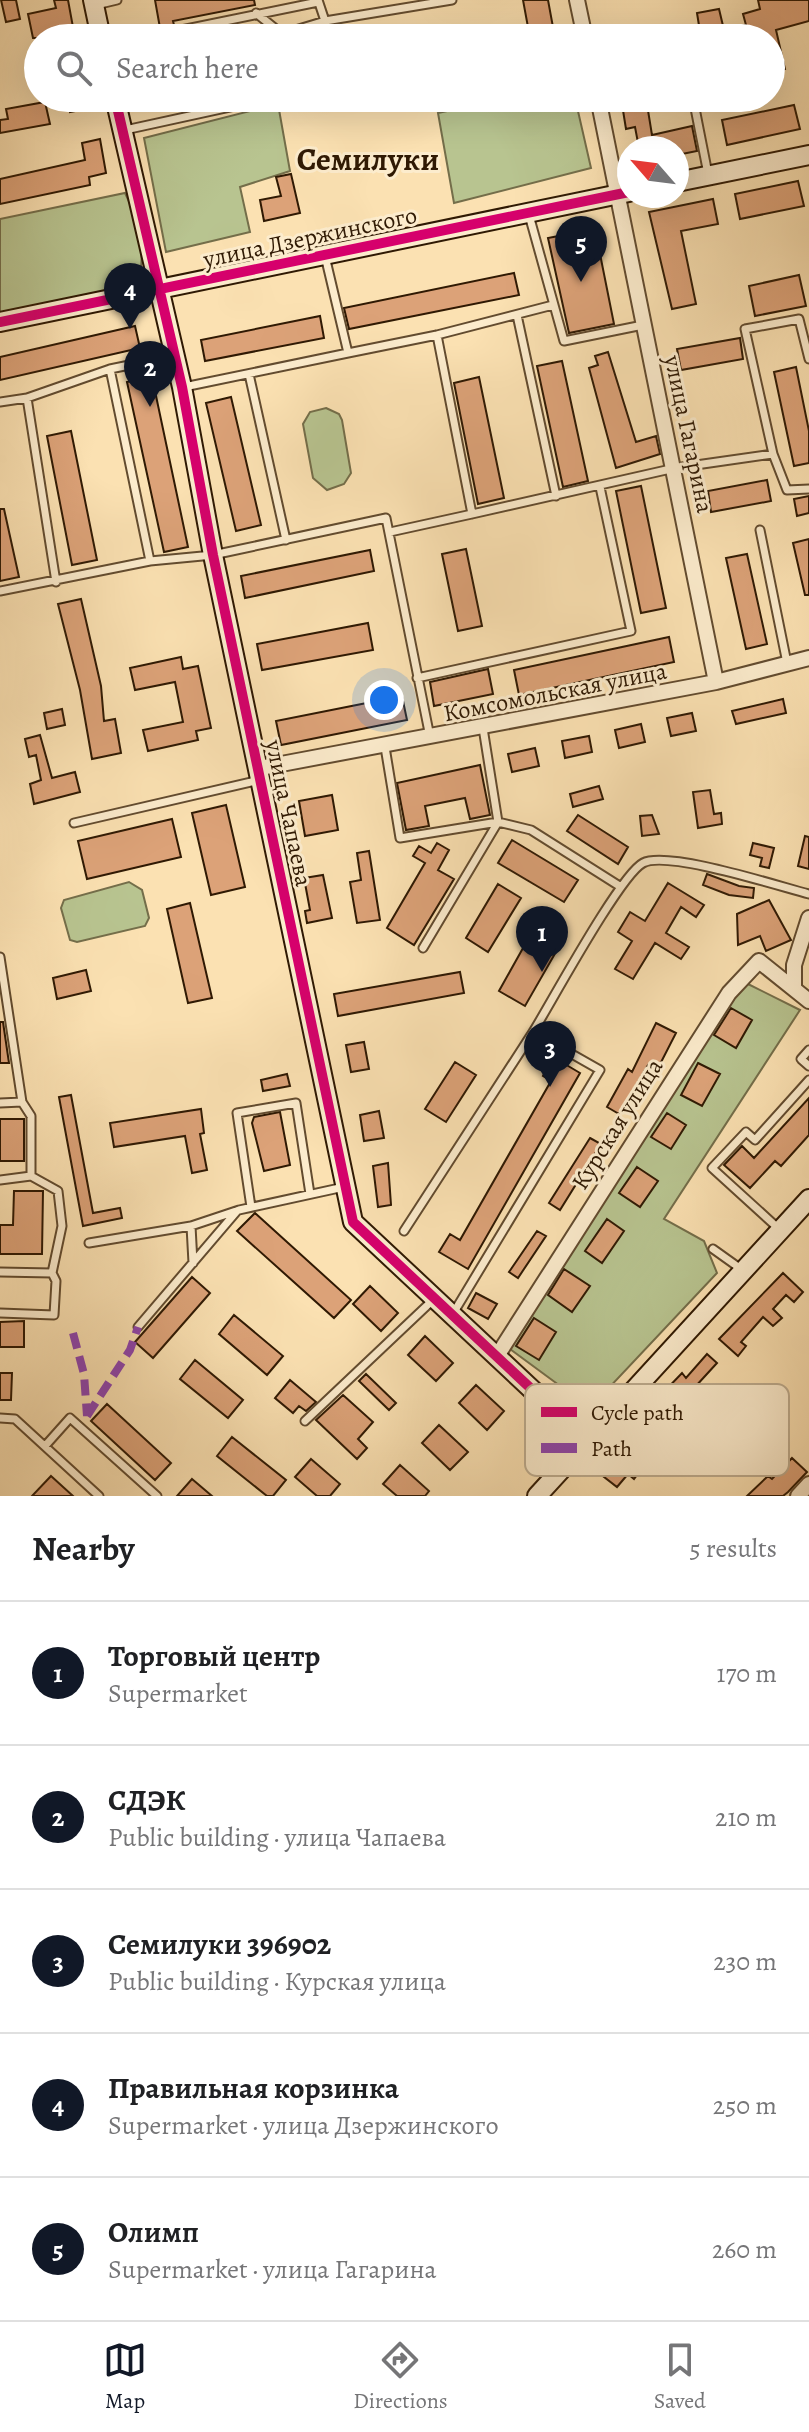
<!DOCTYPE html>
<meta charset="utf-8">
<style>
:root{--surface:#fff;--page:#f6f6f6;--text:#202124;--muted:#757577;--line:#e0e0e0;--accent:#111827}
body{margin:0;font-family:Alegreya,serif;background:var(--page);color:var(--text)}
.compass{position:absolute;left:617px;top:136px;width:72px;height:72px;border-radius:50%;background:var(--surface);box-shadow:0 8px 32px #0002;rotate:298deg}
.you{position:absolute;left:384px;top:700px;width:28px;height:28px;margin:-20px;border:6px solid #fff;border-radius:50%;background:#1a73e8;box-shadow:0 0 0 12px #1a73e833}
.badge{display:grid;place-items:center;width:52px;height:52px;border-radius:50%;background:var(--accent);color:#fff;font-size:26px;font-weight:700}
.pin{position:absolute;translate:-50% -66px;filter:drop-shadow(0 2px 4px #0008)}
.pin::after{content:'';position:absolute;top:42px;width:28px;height:24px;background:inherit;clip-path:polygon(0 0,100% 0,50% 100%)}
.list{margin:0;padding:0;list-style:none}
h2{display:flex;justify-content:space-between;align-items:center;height:104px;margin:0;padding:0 32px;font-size:34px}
h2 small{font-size:26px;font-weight:400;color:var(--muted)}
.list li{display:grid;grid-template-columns:52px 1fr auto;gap:24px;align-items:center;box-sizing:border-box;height:144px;padding:0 32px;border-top:2px solid var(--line)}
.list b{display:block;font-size:30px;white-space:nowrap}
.list p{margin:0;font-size:26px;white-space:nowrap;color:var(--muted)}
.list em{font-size:26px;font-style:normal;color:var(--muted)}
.icon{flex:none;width:44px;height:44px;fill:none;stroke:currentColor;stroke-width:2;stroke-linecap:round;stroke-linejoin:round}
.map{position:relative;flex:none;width:809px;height:1496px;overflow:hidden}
.search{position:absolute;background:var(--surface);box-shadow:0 8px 32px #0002;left:24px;right:24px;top:24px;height:88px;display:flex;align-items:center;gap:20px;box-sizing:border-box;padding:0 28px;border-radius:44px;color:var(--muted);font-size:30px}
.sheet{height:824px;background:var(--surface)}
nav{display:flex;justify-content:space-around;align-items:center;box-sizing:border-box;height:112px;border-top:2px solid var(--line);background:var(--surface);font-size:22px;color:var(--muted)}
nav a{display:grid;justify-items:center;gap:4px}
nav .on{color:var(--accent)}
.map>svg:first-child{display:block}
.green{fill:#b8c490;stroke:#746e4a;stroke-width:2}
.building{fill:#dca278;stroke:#2f1903;stroke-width:2}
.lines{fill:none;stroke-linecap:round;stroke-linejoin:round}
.lane-casing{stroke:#624b2f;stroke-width:11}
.street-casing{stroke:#624b2f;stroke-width:18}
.secondary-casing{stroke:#2f1903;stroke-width:22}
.lane{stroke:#fceccd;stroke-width:7}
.street{stroke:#fceccd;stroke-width:14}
.secondary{stroke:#fceccd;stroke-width:18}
.quiet{stroke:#8e44ad;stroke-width:8;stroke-dasharray:16 8;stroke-linecap:butt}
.cycleway-casing{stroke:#fceccd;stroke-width:15}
.cycleway{stroke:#d6006c;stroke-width:10}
.labels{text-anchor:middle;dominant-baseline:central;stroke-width:6;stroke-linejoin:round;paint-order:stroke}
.street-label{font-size:24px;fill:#2f1903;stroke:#fceccd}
.district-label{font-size:32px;font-weight:bold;fill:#2f1903;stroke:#fceccd}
.key{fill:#fceccd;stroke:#bead90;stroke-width:2}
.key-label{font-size:22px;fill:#2f1903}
</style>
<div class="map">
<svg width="809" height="1496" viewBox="0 0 809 1496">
<rect width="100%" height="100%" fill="#fbe1b2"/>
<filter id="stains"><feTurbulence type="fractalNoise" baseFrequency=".0025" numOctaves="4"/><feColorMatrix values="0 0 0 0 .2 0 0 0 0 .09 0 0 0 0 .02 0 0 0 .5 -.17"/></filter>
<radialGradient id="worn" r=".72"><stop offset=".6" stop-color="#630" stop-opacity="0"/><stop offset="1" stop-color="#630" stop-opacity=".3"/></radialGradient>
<path class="green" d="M 507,98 L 575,98 L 591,168 L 454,203 L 438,113 Z
M 278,104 L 290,171 L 240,187 L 250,232 L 166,252 L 144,138 Z
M 125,193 C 137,216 152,271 131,289 L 0,315 L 0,219 Z
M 326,408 L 339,414 L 342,420 L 351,473 L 344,484 L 327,490 L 313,478 L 303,424 L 310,412 Z
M 129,882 L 142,890 L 149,918 L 145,926 L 77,942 L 70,940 L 61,908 L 64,900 Z
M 748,984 L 800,1010 L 664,1219 L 704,1241 L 717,1273 L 590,1408 L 510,1349 L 737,994 Z"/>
<path class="building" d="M 1,0 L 16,0 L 20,19 L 6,22 Z
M 54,0 L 68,0 L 75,38 L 33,38 L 28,14 L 56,8 Z
M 155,0 L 254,0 L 255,5 L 173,21 L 174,25 L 160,28 Z
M 523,0 L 548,0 L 555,38 L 530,38 Z
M 758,0 L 809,0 L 809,21 L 776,30 L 785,69 L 771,73 L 771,38 L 701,38 L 697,13 L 719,9 L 724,30 L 746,25 L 743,14 L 760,9 Z
M 354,27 L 356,38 L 320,38 L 320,33 Z
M 68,98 L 90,98 L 91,108 L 70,112 Z
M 164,98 L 197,98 L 197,102 L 167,109 Z
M 621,98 L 646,98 L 652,135 L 692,126 L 697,151 L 677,155 L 677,148 L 639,148 L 635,127 L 626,129 Z
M 45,102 L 50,124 L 0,133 L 0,120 L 8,119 L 6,109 Z
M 794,105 L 800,129 L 727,145 L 722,120 Z
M 100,139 L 106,173 L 89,177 L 90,185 L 0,204 L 0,179 L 85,160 L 82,143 Z
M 291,174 L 300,213 L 264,221 L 260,200 L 281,196 L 276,177 Z
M 798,181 L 804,206 L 740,219 L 735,194 Z
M 713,199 L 718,224 L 681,231 L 696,304 L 672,309 L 649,212 Z
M 595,229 L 614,324 L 569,333 L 548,238 Z
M 514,273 L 519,295 L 349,329 L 344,308 Z
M 799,275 L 806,306 L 755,316 L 749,286 Z
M 320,316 L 324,338 L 205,361 L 201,340 Z
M 135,326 L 140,348 L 0,380 L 0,357 Z
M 740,338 L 743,359 L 681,370 L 677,349 Z
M 608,352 L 636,442 L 656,436 L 660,454 L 616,468 L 589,368 L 598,365 L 595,356 Z
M 562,361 L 588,481 L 563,487 L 537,366 Z
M 796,367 L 809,431 L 809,463 L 794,466 L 774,372 Z
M 152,377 L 188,547 L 164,552 L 127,382 Z
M 479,377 L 504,498 L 478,504 L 454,383 Z
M 231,397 L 261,525 L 236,531 L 206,403 Z
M 71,431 L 97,560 L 72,565 L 47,436 Z
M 693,436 L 697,458 L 688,460 L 683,438 Z
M 767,480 L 771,501 L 711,512 L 708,491 Z
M 641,486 L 666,608 L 641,613 L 616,491 Z
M 809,496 L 809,513 L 797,516 L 794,499 Z
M 0,509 L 4,509 L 19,577 L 0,581 Z
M 809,539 L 809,595 L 805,595 L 793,543 Z
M 466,549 L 482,626 L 458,631 L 442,554 Z
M 370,550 L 374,571 L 245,598 L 241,576 Z
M 747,554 L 767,644 L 746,649 L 726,558 Z
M 81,599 L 101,686 L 104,721 L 115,719 L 121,753 L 92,759 L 80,690 L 58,604 Z
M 368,623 L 373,650 L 262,670 L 257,644 Z
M 669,637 L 674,662 L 519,695 L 514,670 Z
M 181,657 L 183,669 L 198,666 L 211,728 L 196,731 L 198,740 L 148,751 L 143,730 L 183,722 L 175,682 L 135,690 L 130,668 Z
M 488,669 L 493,694 L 434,706 L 430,682 Z
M 402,696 L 407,720 L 281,745 L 276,721 Z
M 783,699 L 786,713 L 736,724 L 732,711 Z
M 62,709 L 65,725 L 47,729 L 44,713 Z
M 692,713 L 696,731 L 671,736 L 667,718 Z
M 641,724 L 645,742 L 619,748 L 615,730 Z
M 40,735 L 52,778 L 75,772 L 80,792 L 34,804 L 30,784 L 41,780 L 36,755 L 29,757 L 25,739 Z
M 589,736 L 592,752 L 565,758 L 562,741 Z
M 535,748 L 539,766 L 512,772 L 508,754 Z
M 480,765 L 490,815 L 470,819 L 465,798 L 425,806 L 429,826 L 406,830 L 397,783 Z
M 599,786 L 603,799 L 573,807 L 570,794 Z
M 710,790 L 714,814 L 721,813 L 722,824 L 698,828 L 693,792 Z
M 332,795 L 338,830 L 305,836 L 299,801 Z
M 226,805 L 245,887 L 211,895 L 192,813 Z
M 578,815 L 628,847 L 618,864 L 567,831 Z
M 652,815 L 659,834 L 642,836 L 640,816 Z
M 172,819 L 181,857 L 87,879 L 78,841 Z
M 805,836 L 809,837 L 809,869 L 798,866 Z
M 512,840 L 578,880 L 564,902 L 498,863 Z
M 437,843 L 449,850 L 438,870 L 454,879 L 414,945 L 387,928 L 425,863 L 413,856 L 419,846 L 431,853 Z
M 753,843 L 774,848 L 769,868 L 760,866 L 762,858 L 750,855 Z
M 369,851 L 380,920 L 357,923 L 350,882 L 361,880 L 357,853 Z
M 707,874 L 739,886 L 754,888 L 753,898 L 729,895 L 703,885 Z
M 323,875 L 332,918 L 307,923 L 305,911 L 310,910 L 304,878 Z
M 668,883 L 704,905 L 696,917 L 681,907 L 666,933 L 689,947 L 681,959 L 655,943 L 633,979 L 615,969 L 632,941 L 618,932 L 630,912 L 645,921 Z
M 498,884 L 521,898 L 488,952 L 466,938 Z
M 769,900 L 791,940 L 766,951 L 760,936 L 738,945 L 737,914 Z
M 190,903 L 212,998 L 188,1003 L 167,909 Z
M 537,923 L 564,938 L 525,1006 L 499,991 Z
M 86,970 L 91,991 L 57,999 L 53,978 Z
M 460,972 L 464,993 L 338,1016 L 334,994 Z
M 731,1008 L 752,1020 L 736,1048 L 714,1035 Z
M 0,1022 L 3,1022 L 9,1063 L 0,1063 Z
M 656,1023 L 676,1033 L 657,1070 L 648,1065 L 619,1114 L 607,1107 L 628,1069 L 632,1072 Z
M 364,1042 L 369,1069 L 351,1072 L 346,1045 Z
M 553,1057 L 580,1073 L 468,1269 L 439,1252 L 450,1234 L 460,1240 L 551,1081 L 543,1076 Z
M 455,1062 L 476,1075 L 446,1122 L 425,1109 Z
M 698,1063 L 720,1074 L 702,1106 L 681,1095 Z
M 287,1074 L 290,1086 L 263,1091 L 261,1080 Z
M 71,1095 L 93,1213 L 120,1208 L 122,1218 L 83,1226 L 59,1097 Z
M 809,1098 L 809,1135 L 781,1166 L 775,1161 L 750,1188 L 724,1165 L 742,1146 L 754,1158 Z
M 201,1109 L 204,1133 L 200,1134 L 207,1170 L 192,1173 L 185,1136 L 114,1147 L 110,1123 Z
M 379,1111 L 384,1138 L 364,1141 L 360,1115 Z
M 280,1112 L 290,1165 L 264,1171 L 252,1123 L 254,1117 Z
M 667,1113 L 686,1125 L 671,1149 L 651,1137 Z
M 0,1119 L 24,1119 L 24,1161 L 0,1161 Z
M 590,1138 L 601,1144 L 560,1210 L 549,1203 Z
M 388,1163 L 391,1205 L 378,1207 L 373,1166 Z
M 637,1167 L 658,1181 L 640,1207 L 619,1193 Z
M 14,1191 L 43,1191 L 42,1254 L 0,1254 L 0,1225 L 13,1225 Z
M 255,1213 L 351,1300 L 334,1318 L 237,1231 Z
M 607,1219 L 624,1231 L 602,1263 L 585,1251 Z
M 537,1231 L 546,1236 L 518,1278 L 509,1272 Z
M 564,1269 L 590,1286 L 572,1312 L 548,1295 Z
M 783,1273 L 803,1292 L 794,1302 L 786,1295 L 773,1309 L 782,1318 L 773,1326 L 763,1317 L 741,1342 L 746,1346 L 738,1356 L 719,1339 Z
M 192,1277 L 210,1293 L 153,1358 L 135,1342 Z
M 370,1286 L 398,1313 L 381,1331 L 353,1304 Z
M 476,1293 L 497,1304 L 488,1319 L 468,1308 Z
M 234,1315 L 283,1356 L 267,1375 L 219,1334 Z
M 534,1318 L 556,1332 L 539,1360 L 516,1346 Z
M 24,1321 L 24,1347 L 0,1347 L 0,1322 Z
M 425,1336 L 453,1363 L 436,1381 L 408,1355 Z
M 707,1354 L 717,1363 L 695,1387 L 703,1394 L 679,1417 L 658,1398 L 682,1373 L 686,1378 Z
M 195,1360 L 243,1400 L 228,1418 L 180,1379 Z
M 0,1373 L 12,1373 L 11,1400 L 0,1400 Z
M 366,1374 L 396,1403 L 389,1410 L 359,1381 Z
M 290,1380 L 316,1402 L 306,1411 L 299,1406 L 293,1413 L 275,1398 Z
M 476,1385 L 504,1411 L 487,1430 L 459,1403 Z
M 343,1395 L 373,1422 L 358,1439 L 367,1448 L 357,1459 L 316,1420 Z
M 107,1404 L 171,1463 L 155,1480 L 91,1421 Z
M 649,1420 L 657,1428 L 654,1432 L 658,1436 L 630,1463 L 640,1471 L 634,1479 L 628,1474 L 617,1487 L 599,1473 L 605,1465 L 610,1469 L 625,1450 L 617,1442 L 627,1432 L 633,1438 Z
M 439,1425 L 468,1452 L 450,1470 L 422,1443 Z
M 232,1437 L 286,1480 L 273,1496 L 267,1496 L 217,1456 Z
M 792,1458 L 807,1472 L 788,1492 L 783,1496 L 747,1496 L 768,1476 L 772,1479 Z
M 311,1459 L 340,1484 L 330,1496 L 317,1496 L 295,1477 Z
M 400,1465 L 429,1491 L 425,1496 L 397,1496 L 383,1484 Z
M 51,1476 L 73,1496 L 32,1496 Z
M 192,1479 L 212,1496 L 177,1496 Z"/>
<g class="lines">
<g class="lane-casing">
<path id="lane" d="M 318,0 L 325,21
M 96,5 L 117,0
M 256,13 L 282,34
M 142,38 L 318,2
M 283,38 L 282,34 L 325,21 L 452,0
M 693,98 L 708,174
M 125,130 L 272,98
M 529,215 L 564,341 L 643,325
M 517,315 L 556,496
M 437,335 L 472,514 L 675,468 L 773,454 L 787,490 L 809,489
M 348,353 L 437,335 L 553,305
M 110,369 L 150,561
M 249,374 L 286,540
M 184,387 L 348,353 L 325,256
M 27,398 L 56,582
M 0,402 L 27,398 L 110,369 L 173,356
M 773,454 L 745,329 L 799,319 L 809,359
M 760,530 L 787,663
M 390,532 L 472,514
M 0,591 L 150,561 L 213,555 L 386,518 L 430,737
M 417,678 L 631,631 L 600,487
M 385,747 L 400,838 L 498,822 L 483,728
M 74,823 L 260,780
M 423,948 L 498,822 L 531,830 L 621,887
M 0,957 L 22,1102 L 31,1116 L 31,1176 L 58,1191 L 62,1226 L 52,1273 L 0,1272
M 533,1032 C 551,1003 620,875 643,863 C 667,850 778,886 809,894
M 809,1050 L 801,1059 L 809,1066
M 0,1103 L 22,1102
M 0,1180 L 31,1176
M 251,1207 L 237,1113 L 296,1103 L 310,1194
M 191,1226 L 193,1263
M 779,1229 L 712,1168 L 746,1132 L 755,1140 L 809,1080
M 404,1231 L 533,1032 L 600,1070 L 454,1312
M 89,1243 L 191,1226 L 239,1210 L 344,1187
M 713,1249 L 741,1269
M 0,1313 L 54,1315 L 56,1281 L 52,1273
M 138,1327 L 237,1211
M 0,1418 L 15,1419 L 99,1496
M 305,1421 L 434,1299
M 45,1446 L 70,1418 L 157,1496"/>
</g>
<g class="street-casing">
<path id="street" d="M 577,0 L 585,38
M 598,98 L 716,682
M 260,768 L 716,682 L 809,658
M 794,989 L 794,965 L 809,918
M 497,1356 L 729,993 L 759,961 L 809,1001
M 798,1496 L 809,1484"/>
</g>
<g class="secondary-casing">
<path id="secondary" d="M 93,0 L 101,38
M 115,98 L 182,387 L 213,555 L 353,1222 L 588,1442
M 677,182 L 809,155
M 0,322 L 629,192
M 537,1496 L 809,1199"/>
</g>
<use href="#lane" class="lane"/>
<use href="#street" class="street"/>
<use href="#secondary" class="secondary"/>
<path class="quiet" d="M 73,1333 L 84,1374 L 87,1416
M 87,1416 L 130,1350 L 138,1327"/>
<g class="cycleway-casing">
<path id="cycleway" d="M 115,98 L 182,387 L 213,555 L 353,1222 L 588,1442
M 0,322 L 629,192"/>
</g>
<use href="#cycleway" class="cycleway"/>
</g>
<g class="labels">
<g class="street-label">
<text transform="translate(310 237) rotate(-12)">улица Дзержинского</text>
<text transform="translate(689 434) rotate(78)">улица Гагарина</text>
<text transform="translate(555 692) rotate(-11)">Комсомольская улица</text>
<text transform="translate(289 813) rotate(78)">улица Чапаева</text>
<text transform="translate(617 1124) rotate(-58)">Курская улица</text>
</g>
<g class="district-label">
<text x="368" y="159">Семилуки</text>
</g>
</g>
<rect x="525" y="1384" width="264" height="92" rx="12" class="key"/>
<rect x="541" y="1407" width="36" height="10" fill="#d6006c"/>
<rect x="541" y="1443" width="36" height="10" fill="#8e44ad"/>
<g class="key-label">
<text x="591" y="1420">Cycle path</text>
<text x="591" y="1456">Path</text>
</g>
<rect width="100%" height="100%" filter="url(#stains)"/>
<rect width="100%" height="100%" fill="url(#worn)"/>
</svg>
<svg class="compass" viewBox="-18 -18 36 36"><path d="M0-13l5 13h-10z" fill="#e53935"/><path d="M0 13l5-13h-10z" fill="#757577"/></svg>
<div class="you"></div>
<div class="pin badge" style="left:542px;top:972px">1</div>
<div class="pin badge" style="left:150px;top:407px">2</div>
<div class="pin badge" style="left:550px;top:1087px">3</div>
<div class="pin badge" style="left:130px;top:329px">4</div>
<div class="pin badge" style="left:581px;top:282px">5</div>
<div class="search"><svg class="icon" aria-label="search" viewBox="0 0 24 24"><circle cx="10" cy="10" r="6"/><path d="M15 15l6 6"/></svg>Search here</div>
</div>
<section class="sheet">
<h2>Nearby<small>5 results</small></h2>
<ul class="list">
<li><span class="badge">1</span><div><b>Торговый центр</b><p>Supermarket</p></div><em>170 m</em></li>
<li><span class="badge">2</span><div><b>СДЭК</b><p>Public building · улица Чапаева</p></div><em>210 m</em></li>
<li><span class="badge">3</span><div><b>Семилуки 396902</b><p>Public building · Курская улица</p></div><em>230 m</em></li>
<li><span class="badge">4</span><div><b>Правильная корзинка</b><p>Supermarket · улица Дзержинского</p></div><em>250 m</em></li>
<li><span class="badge">5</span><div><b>Олимп</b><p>Supermarket · улица Гагарина</p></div><em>260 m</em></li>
</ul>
</section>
<nav>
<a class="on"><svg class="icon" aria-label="map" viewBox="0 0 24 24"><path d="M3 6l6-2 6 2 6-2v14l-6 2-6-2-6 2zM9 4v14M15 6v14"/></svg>Map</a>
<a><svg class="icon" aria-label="directions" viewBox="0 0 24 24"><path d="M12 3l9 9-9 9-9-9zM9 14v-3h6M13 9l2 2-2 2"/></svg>Directions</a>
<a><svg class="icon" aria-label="saved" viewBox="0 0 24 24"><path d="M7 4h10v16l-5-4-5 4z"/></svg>Saved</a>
</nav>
